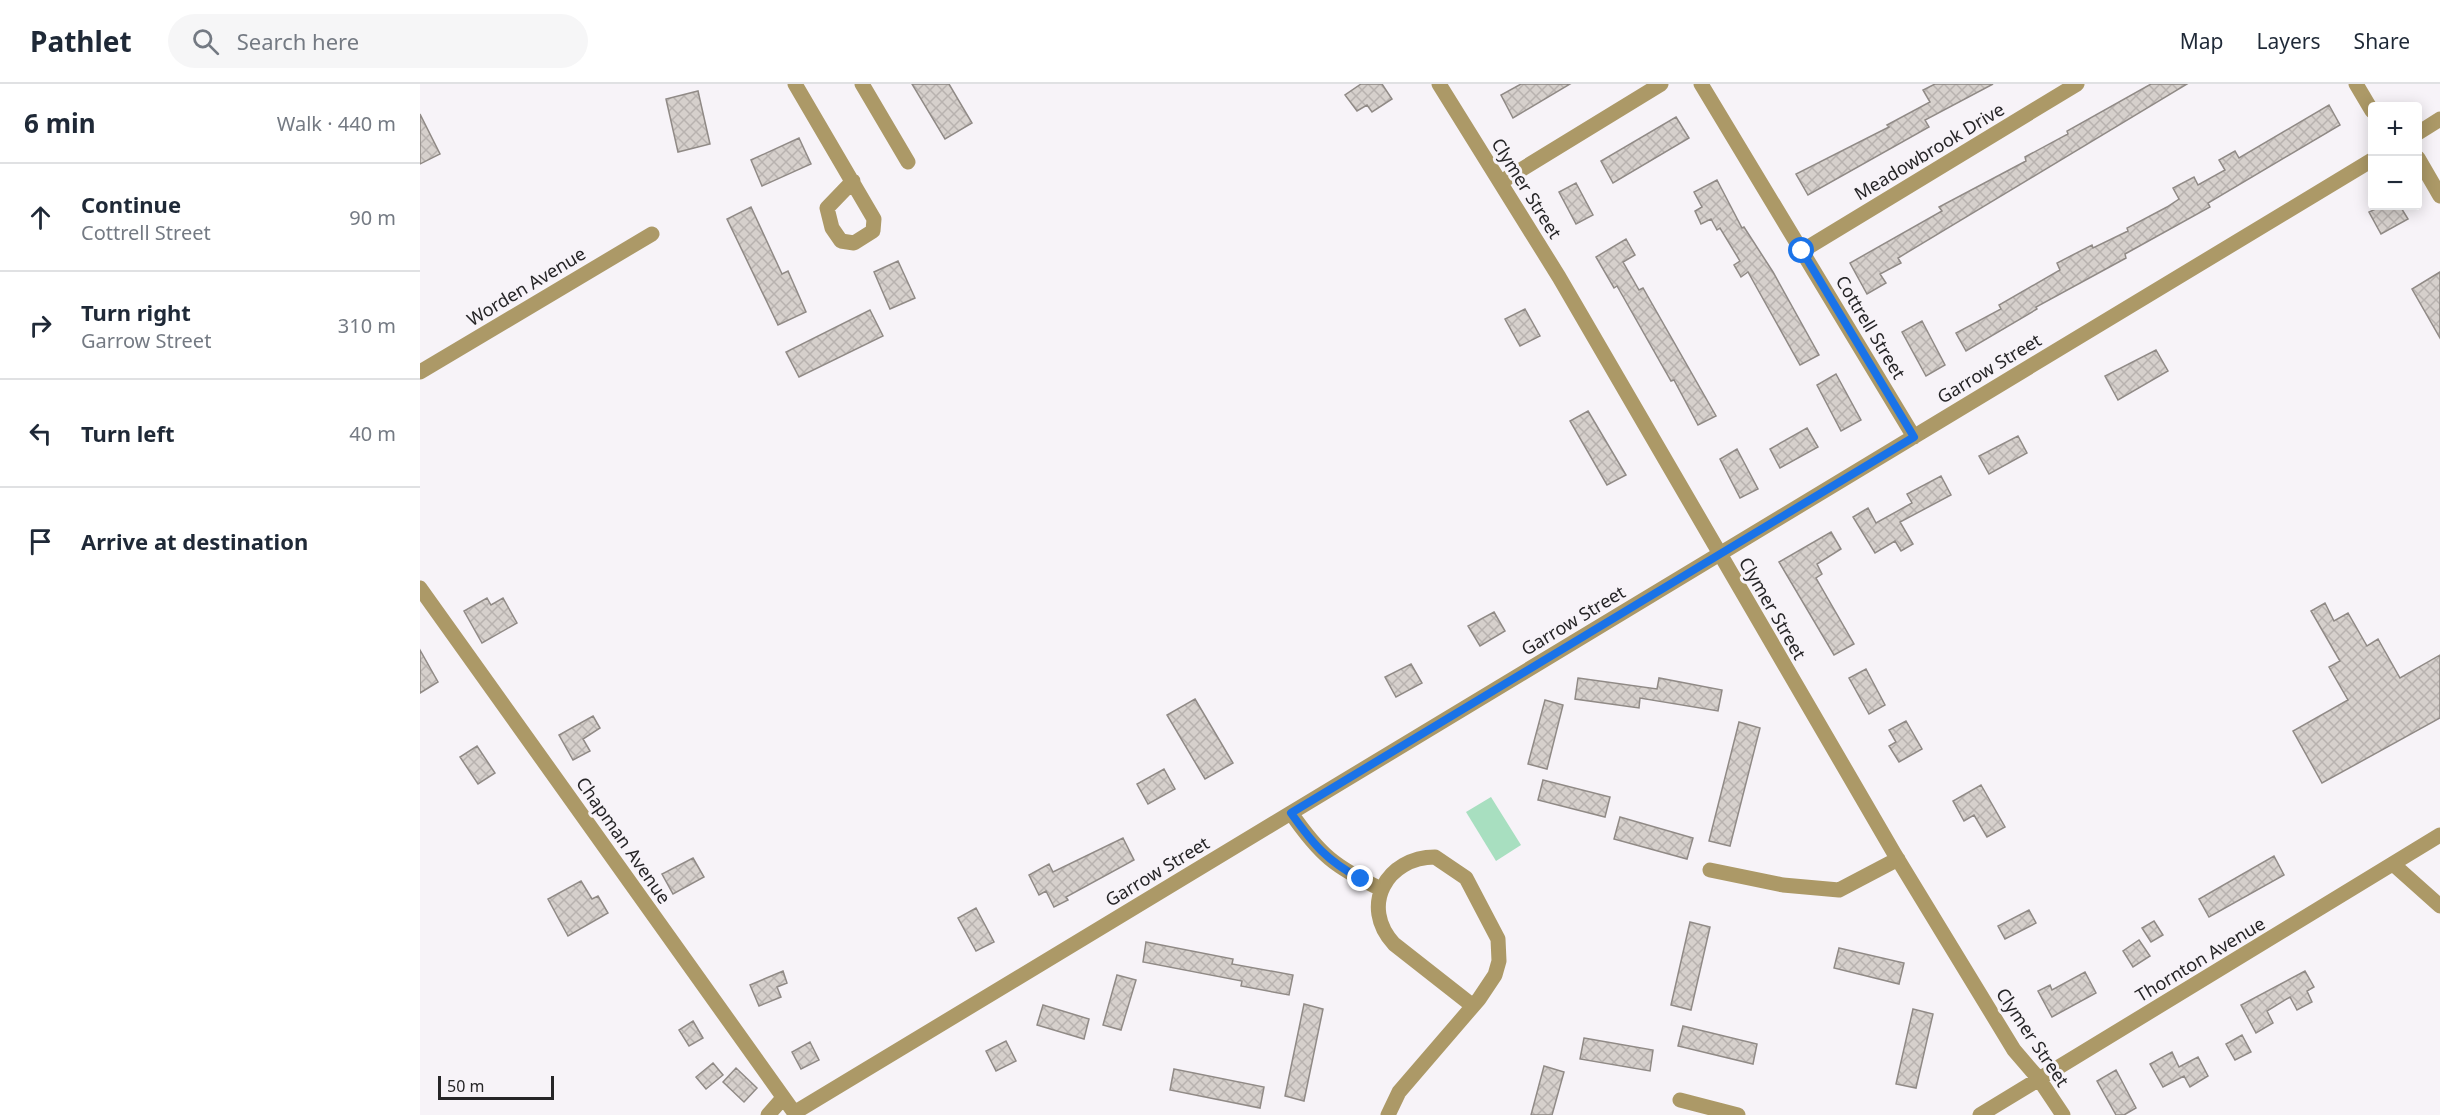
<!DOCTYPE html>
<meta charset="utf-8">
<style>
:root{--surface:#fff;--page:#f6f6f7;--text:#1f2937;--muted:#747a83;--line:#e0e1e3}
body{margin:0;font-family:"Noto Sans",sans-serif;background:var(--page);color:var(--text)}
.controls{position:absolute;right:18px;top:18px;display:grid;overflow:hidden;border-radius:6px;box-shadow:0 3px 15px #0003}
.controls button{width:54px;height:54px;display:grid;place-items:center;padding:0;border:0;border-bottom:2px solid var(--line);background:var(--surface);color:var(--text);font:30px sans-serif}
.scale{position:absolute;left:18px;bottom:15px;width:116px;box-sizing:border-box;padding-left:6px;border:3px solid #262527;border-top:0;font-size:16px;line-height:21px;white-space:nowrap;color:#262527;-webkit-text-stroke:4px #f7f3f8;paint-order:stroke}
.stop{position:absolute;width:18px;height:18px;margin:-14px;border:4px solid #1a73e8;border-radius:50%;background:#fff}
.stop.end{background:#1a73e8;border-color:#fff;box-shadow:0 2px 6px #0008}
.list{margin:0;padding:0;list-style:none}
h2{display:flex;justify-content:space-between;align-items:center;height:78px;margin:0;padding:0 24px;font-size:26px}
h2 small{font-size:20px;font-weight:400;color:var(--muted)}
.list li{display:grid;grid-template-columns:39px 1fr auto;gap:18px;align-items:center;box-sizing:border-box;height:108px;padding:0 24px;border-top:2px solid var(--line)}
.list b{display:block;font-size:22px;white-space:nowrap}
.list p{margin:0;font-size:20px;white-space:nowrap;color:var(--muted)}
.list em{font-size:20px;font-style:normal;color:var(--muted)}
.icon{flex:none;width:33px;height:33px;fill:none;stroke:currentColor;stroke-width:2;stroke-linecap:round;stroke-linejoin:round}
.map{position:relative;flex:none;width:2020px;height:1031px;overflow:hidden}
header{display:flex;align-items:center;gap:36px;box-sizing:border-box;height:84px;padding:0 30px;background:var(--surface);border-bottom:2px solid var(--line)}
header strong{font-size:28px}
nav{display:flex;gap:33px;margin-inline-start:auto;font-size:21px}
.search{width:420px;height:54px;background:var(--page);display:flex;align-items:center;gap:15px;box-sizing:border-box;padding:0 21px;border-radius:33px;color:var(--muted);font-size:22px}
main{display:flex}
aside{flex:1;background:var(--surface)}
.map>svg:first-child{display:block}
.park{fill:#a8dfc0}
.building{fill:url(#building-cross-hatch);stroke:#908a86;stroke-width:1.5}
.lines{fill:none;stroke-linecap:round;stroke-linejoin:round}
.minor{stroke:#ac9967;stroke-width:15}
.route{stroke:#1a73e8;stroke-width:8}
.labels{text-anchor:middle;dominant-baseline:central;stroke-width:6;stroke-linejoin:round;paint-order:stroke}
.street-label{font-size:18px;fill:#262527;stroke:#f7f3f8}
</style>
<header>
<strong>Pathlet</strong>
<div class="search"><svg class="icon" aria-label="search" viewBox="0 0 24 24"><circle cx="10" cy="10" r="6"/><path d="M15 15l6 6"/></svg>Search here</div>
<nav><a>Map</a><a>Layers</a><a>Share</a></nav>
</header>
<main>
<aside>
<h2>6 min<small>Walk · 440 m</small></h2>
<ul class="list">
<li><svg class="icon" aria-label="ahead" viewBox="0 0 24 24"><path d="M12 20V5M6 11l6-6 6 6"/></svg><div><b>Continue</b><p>Cottrell Street</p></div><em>90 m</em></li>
<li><svg class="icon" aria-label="right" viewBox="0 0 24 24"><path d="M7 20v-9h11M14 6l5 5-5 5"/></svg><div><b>Turn right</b><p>Garrow Street</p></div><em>310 m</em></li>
<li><svg class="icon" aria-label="left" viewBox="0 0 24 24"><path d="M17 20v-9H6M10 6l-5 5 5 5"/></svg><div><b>Turn left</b></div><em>40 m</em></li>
<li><svg class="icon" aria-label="arrive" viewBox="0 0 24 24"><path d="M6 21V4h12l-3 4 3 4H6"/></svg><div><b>Arrive at destination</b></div></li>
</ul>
</aside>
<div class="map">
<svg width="2020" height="1031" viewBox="0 0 2020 1031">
<defs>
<pattern id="building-cross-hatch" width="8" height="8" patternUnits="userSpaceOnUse" patternTransform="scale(1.5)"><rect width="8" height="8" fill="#d6d0cc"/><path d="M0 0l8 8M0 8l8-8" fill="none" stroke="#b8b2af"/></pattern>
</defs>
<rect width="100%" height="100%" fill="#f7f3f8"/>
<path class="park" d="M 1071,713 L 1101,761 L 1076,777 L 1046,728 Z"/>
<path class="building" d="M 492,0 L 529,0 L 552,39 L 525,55 Z
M 941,0 L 962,0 L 972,15 L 952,28 L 947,21 L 937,27 L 925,11 Z
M 1101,0 L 1150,0 L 1093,34 L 1081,11 Z
M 1515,0 L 1573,0 L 1505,36 L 1509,43 L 1388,111 L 1376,90 L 1469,43 L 1467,41 L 1510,18 L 1503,6 Z
M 1731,0 L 1767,0 L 1478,174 L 1481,179 L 1460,190 L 1466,199 L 1447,210 L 1430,179 L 1522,127 L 1519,123 L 1606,77 L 1605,73 L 1648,50 L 1647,47 Z
M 278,7 L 290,60 L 258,68 L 246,15 Z
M 1909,21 L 1920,41 L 1788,119 L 1790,123 L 1705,170 L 1706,174 L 1616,223 L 1617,225 L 1546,267 L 1536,249 L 1581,225 L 1579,221 L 1640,186 L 1637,179 L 1672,161 L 1673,164 L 1708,147 L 1707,144 L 1747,123 L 1759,115 L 1753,104 L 1774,93 L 1778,101 L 1805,86 L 1799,76 L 1815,67 L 1819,74 Z
M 0,30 L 20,70 L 0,80 Z
M 1256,33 L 1269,54 L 1193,99 L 1181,77 Z
M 379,54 L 391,80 L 342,102 L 331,76 Z
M 1297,96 L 1322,144 L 1324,143 L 1353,188 L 1399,271 L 1380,281 L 1328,188 L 1321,193 L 1314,181 L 1320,177 L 1300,144 L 1297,146 L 1291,135 L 1281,140 L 1275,127 L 1282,123 L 1274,108 Z
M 1156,99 L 1173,131 L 1156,140 L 1139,108 Z
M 1962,122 L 1980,122 L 1988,135 L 1961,150 L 1949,128 Z
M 331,123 L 362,190 L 368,187 L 386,228 L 358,241 L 307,135 Z
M 1206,155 L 1215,171 L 1203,178 L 1219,206 L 1223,204 L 1296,332 L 1278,341 L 1254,296 L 1251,297 L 1197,202 L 1194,204 L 1176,173 Z
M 478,177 L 495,214 L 470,225 L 454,188 Z
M 2020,188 L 2020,254 L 1992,205 Z
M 1105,225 L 1120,252 L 1100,262 L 1085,235 Z
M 450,226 L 463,252 L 379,293 L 366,268 Z
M 1502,237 L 1525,281 L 1506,292 L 1482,248 Z
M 1736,266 L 1748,287 L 1698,316 L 1685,292 Z
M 1416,290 L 1441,336 L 1421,347 L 1397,301 Z
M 1168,327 L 1206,391 L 1187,401 L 1150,337 Z
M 1387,344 L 1398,363 L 1360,384 L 1350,365 Z
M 1598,352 L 1607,369 L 1569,390 L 1559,372 Z
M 1317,365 L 1338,405 L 1320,414 L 1300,375 Z
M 1521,392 L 1531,411 L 1480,438 L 1493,460 L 1481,467 L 1475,457 L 1455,469 L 1433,433 L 1448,424 L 1456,439 L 1492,419 L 1487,410 Z
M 1411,448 L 1421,465 L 1397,480 L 1402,490 L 1396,494 L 1434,560 L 1414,571 L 1359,478 Z
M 67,514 L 71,521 L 83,514 L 97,539 L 62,559 L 44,527 Z
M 1905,519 L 1914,537 L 1928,529 L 1947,562 L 1958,555 L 1980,594 L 2020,571 L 2020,634 L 1902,699 L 1873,647 L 1928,616 L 1909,583 L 1920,577 L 1891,527 Z
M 1074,528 L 1085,547 L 1060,562 L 1048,542 Z
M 0,566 L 18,598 L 0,609 Z
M 991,580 L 1002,599 L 976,613 L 965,593 Z
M 1446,585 L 1465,621 L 1449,630 L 1429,594 Z
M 1158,594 L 1237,605 L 1239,594 L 1302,606 L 1298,627 L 1220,614 L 1219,624 L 1155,615 Z
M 775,615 L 813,679 L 785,695 L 747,631 Z
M 1125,616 L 1143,621 L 1127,685 L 1108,680 Z
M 173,632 L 180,644 L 163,655 L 170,667 L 153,676 L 139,651 Z
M 1486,637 L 1502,665 L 1479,678 L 1469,662 L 1476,658 L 1469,646 Z
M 1319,638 L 1340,644 L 1310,762 L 1289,757 Z
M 57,662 L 75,689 L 58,700 L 40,673 Z
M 744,685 L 755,705 L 728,720 L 717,700 Z
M 1123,696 L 1190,713 L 1185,733 L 1118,716 Z
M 1561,701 L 1585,743 L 1567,753 L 1554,731 L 1544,737 L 1533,717 Z
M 1200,733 L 1273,754 L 1267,775 L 1194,755 Z
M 703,754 L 714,776 L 646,813 L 648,816 L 634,823 L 626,807 L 619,811 L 609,791 L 629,780 L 633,788 Z
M 1854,772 L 1864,791 L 1789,833 L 1779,815 Z
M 273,774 L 284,793 L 253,810 L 242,790 Z
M 161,797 L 172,815 L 178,812 L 188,829 L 148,852 L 128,815 Z
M 556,824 L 574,858 L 556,867 L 538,834 Z
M 1609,826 L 1616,839 L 1585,855 L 1578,842 Z
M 1734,837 L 1743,851 L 1731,858 L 1722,844 Z
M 1270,838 L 1290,843 L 1271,926 L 1251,921 Z
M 1719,856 L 1730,872 L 1713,883 L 1703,867 Z
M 726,858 L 813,875 L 812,880 L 873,891 L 869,911 L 821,902 L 822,897 L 723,878 Z
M 1419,864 L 1484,879 L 1479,900 L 1414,884 Z
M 363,887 L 367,899 L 357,903 L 361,913 L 339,922 L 330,901 Z
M 1885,887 L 1894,903 L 1887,907 L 1892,918 L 1877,926 L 1870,913 L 1847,927 L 1853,939 L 1836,949 L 1821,921 Z
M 1665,888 L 1676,909 L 1632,933 L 1618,907 L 1630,901 L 1632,906 Z
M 697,891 L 716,896 L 701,946 L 683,941 Z
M 884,920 L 903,925 L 884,1017 L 865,1012 Z
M 623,921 L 669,935 L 664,955 L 617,941 Z
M 1493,925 L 1513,930 L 1496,1004 L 1476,1000 Z
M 273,937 L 283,954 L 269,962 L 259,946 Z
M 1263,942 L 1337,960 L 1333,980 L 1258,962 Z
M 1822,951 L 1831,968 L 1815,976 L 1806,960 Z
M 1164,954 L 1233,966 L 1230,987 L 1160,975 Z
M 586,957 L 596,977 L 576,987 L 566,967 Z
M 390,958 L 399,976 L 381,985 L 372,968 Z
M 1752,968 L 1759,983 L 1778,973 L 1788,992 L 1770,1003 L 1764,992 L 1743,1003 L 1730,980 Z
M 293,979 L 303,991 L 286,1005 L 276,993 Z
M 1124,982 L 1144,988 L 1132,1031 L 1111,1031 Z
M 316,984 L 337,1004 L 324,1018 L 303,998 Z
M 754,985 L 844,1003 L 840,1024 L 750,1006 Z
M 1696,986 L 1716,1024 L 1704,1031 L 1696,1031 L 1677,997 Z"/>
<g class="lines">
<path class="minor" d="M 375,0 L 454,135 L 453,147 L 434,159 L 421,157 L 412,144 L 407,124 L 433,97
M 442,0 L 488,78
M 1019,0 L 1139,193 L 1474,769 L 1594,966 L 1619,995 L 1643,1031
M 1281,0 L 1494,353
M 1936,0 L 1952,27
M 1998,49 L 2020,35
M 1998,74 L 2020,112
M 1081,98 L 1241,0
M 1382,167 L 1657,0
M 0,288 L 232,150
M 0,504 L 376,1031
M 871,729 C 900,771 915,783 961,805
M 1973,780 L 2020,822
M 1290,786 L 1363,801 L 1419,806 L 1478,775
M 1260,1016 L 1318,1031
M 374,1029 L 1952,76
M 348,1031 L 363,1014
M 968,1031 L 979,1008 L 1059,915 L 1075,891 L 1079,877 L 1078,855 L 1046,794 L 1015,773 C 967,773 939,822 974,860 L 1053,922
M 1560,1031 L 2020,751"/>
</g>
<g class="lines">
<path class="route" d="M 941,795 C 907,777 893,760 871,729 L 1494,353 L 1382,167"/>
</g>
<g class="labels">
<g class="street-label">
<text transform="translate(1509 67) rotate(-31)">Meadowbrook Drive</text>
<text transform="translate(1107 104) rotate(58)">Clymer Street</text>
<text transform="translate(106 202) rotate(-31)">Worden Avenue</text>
<text transform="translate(1451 243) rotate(59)">Cottrell Street</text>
<text transform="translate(1569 284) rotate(-31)">Garrow Street</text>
<text transform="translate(1353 524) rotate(60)">Clymer Street</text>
<text transform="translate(1153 536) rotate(-31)">Garrow Street</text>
<text transform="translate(204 756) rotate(55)">Chapman Avenue</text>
<text transform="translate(737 787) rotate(-31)">Garrow Street</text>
<text transform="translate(1780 875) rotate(-31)">Thornton Avenue</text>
<text transform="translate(1613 953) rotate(56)">Clymer Street</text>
</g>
</g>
</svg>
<div class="controls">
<button>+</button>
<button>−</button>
</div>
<div class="scale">50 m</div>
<div class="stop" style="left:1382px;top:167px"></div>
<div class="stop end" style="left:941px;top:795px"></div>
</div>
</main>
